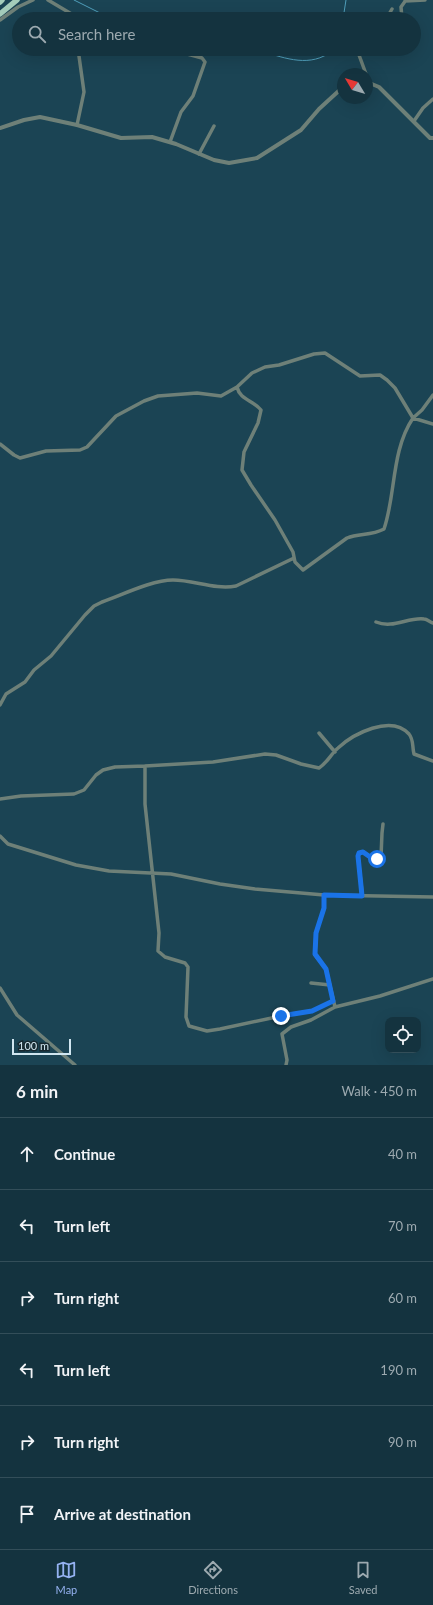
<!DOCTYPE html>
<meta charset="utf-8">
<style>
:root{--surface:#14333f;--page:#213f4a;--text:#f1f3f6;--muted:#9daab0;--line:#334e59;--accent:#95b2f1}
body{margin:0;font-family:Lato,sans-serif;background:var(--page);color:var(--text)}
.controls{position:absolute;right:12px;bottom:12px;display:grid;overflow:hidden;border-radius:8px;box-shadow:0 4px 16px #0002}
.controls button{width:36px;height:36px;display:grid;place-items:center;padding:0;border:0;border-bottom:1px solid var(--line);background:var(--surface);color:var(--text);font:20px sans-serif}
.compass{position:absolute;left:337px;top:68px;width:36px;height:36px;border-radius:50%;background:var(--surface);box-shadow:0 4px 16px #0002;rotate:308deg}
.scale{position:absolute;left:12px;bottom:10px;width:59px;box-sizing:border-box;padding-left:4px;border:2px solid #d0e6f0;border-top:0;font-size:11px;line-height:14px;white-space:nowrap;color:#d0e6f0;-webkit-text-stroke:3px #17282f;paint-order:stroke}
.stop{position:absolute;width:12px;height:12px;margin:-9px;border:3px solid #1a73e8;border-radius:50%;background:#fff}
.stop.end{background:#1a73e8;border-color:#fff;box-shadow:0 1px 4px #0008}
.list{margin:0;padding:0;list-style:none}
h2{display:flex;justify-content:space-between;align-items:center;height:52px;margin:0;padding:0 16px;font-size:17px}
h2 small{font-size:13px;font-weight:400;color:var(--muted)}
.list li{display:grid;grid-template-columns:26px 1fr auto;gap:12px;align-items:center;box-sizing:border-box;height:72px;padding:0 16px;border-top:1px solid var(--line)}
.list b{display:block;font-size:15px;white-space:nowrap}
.list em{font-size:13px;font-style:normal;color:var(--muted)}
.icon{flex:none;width:22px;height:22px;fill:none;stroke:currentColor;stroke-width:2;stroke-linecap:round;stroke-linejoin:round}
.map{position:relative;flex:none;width:433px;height:1065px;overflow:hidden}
.search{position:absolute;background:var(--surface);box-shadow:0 4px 16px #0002;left:12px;right:12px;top:12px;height:44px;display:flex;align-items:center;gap:10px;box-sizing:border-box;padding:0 14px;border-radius:22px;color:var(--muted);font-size:15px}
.sheet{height:484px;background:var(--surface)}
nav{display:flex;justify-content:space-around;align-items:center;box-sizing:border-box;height:56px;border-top:1px solid var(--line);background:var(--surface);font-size:11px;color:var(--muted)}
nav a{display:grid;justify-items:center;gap:2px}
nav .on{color:var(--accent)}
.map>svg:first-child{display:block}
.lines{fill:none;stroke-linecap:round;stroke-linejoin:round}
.stream{stroke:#509fbb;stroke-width:1}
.minor{stroke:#6e8078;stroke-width:3.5}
.tertiary{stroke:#6e8078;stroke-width:4}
.trunk{stroke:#a4ccba;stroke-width:5.5}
.route{stroke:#1a73e8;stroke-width:5}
</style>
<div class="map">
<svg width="433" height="1065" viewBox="0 0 433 1065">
<rect width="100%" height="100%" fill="#1b4454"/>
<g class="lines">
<path class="stream" d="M 74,0 L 106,16 L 118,19
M 343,19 L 346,0
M 255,49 C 276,55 302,67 324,56 C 328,54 331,53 333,49"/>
<path class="minor" d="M 48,0 L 80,19
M 405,1 L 425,0
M 382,15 L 401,17
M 388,16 L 392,9
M 402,19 L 401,7 L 406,0
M 0,20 L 18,7 L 33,0
M 169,49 L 202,58 L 205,62 L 193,96 L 181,112 L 170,142
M 359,49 L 359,55 L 366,74
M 414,121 L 423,108 L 433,99
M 77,125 L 84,92 L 78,49
M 199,154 L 214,126
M 237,387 C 240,400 253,400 261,410 L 258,423 L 244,452 L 242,470 L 251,485 L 275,520 L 293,552 L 295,562 L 303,570 L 347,538 C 359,533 371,536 384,529 C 396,494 391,451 413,418 L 433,424
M 0,444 L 14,455 L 20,458 L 46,451 L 80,450 L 87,447 L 116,416 L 144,401 L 158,396 L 197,393 L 221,396 L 237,387 L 252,373 L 265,367 L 279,365 L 314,354 L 325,353 L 360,376 L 380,375 L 387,380 L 395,388 L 413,418 L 422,410 L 433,395
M 376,622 C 393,629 408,617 424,619 C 427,619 430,622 433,623
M 0,705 L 6,694 L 25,682 L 34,670 L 51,656 L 85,615 L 94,606 L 102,602 C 122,595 152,580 173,580 C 194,580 215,590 236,586 L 294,558
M 319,733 L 335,752
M 0,799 L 21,796 L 74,794 L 84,790 L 96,775 L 103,770 L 115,767 L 145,766
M 0,836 L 8,844 L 76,865 L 109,871 L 171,874 L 220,884 L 255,889 L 324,895 L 433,897
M 362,896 L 362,892 L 358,856 L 359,853 L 363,852 L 373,859 L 381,857 L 382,833 L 383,824
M 311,983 L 330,985
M 0,988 L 17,1015 L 75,1065
M 333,1001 L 312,1011 L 281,1016 L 220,1029 L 207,1031 L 189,1026 L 186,1017 L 188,967 L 185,963 L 165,957 L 158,951 L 159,933 L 145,804 L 145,766 L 213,762 L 265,754 L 276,755 L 301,764 L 319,768 C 327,763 331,754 338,748 C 353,734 391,714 409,734 C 414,740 412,747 414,754 L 433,761
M 335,1007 L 380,996 L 433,979
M 286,1065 L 287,1060 L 282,1034 L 291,1027 L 311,1020 L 335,1007 L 326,969 L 315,955 L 316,933 L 324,908 L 324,895"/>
<path class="tertiary" d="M 367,82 L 379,87 L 430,138 L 433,138
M 0,128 L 24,120 L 40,117 L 77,125 L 121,138 L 152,137 L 176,144 L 214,160 L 229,163 L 257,158 L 301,130 L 319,109 L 343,87"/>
<path class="trunk" d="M 0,2 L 2,0
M 0,14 L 17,0"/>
</g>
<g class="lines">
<path class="route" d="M 281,1016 L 312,1011 L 333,1001 L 326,969 L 315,954 L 316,933 L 324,908 L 324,895 L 362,896 L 358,856 L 359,853 L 363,852 L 373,859 L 377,859"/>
</g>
</svg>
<div class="controls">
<button><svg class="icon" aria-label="locate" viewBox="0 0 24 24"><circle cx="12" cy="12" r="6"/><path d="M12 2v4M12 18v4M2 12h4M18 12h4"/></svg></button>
</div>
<svg class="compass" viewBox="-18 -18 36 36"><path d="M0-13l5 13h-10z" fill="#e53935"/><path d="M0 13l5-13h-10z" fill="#9daab0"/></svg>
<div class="scale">100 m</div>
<div class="stop" style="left:377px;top:859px"></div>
<div class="stop end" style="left:281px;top:1016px"></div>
<div class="search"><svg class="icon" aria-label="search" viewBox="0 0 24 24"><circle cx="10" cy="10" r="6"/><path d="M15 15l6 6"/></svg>Search here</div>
</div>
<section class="sheet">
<h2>6 min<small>Walk · 450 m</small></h2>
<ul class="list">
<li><svg class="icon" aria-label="ahead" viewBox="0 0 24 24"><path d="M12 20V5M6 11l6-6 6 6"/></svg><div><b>Continue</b></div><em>40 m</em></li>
<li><svg class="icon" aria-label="left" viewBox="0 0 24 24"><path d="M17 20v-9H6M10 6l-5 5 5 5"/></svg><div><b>Turn left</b></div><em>70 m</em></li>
<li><svg class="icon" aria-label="right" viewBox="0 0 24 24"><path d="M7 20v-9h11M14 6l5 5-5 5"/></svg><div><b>Turn right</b></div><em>60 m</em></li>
<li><svg class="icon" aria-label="left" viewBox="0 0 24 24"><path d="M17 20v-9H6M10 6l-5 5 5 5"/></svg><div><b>Turn left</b></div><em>190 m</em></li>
<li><svg class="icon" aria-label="right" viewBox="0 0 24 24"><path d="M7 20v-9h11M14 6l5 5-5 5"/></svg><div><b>Turn right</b></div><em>90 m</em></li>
<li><svg class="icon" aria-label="arrive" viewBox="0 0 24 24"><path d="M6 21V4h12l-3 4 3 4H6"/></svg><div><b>Arrive at destination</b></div></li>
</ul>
</section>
<nav>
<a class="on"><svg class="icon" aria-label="map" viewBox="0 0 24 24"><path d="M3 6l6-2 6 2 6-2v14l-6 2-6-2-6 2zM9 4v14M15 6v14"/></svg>Map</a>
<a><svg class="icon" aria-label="directions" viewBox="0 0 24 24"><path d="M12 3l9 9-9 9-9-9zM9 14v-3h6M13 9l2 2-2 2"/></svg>Directions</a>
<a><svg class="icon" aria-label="saved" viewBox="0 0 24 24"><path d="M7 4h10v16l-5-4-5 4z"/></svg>Saved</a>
</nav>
